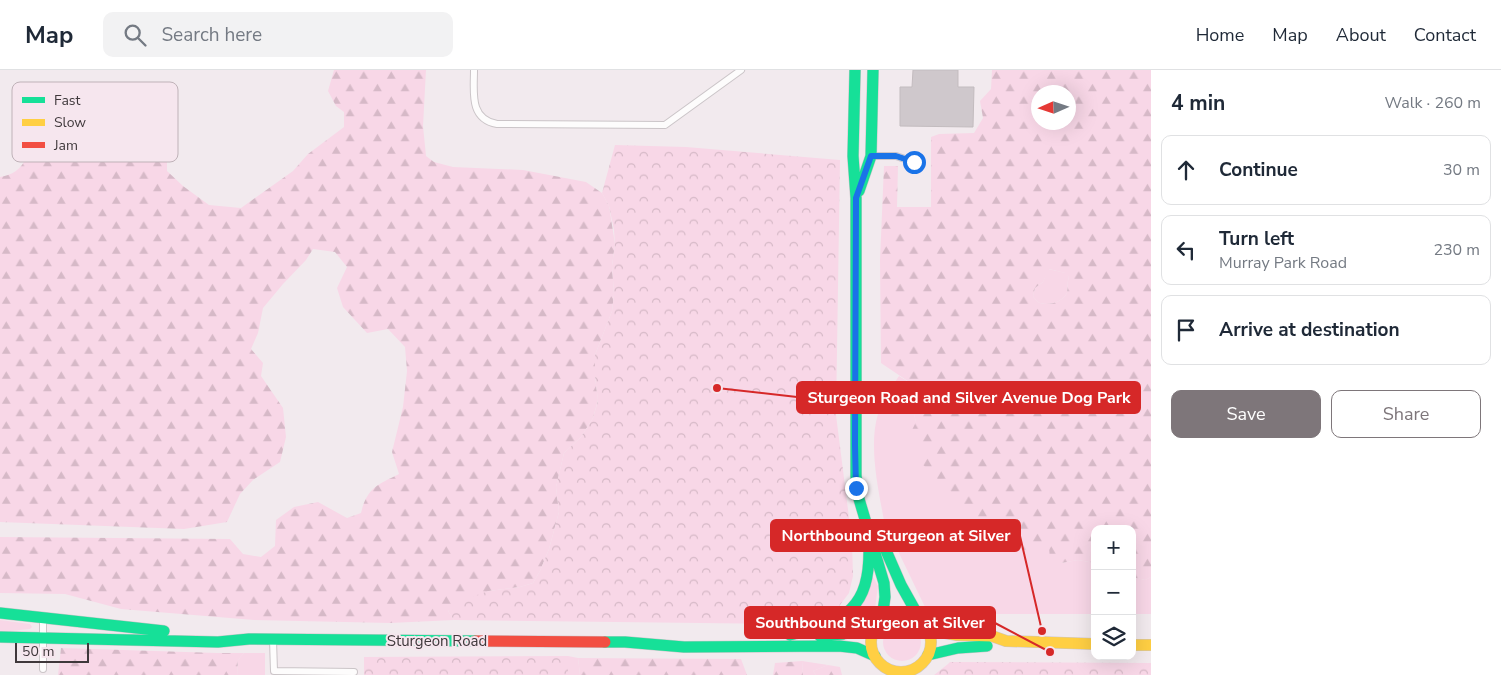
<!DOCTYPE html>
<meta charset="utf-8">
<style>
:root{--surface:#fff;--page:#f2f2f3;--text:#1f2937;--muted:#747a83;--line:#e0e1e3;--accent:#7e767a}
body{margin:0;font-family:"Nunito Sans",sans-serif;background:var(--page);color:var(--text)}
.controls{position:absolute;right:15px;bottom:15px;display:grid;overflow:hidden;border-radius:10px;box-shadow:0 5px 20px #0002}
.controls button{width:45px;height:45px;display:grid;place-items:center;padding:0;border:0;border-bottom:1px solid var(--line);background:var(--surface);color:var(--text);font:25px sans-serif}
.compass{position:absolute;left:1031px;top:15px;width:45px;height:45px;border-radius:50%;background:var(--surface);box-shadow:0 5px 20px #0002;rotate:267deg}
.scale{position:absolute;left:15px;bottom:12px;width:74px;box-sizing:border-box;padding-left:5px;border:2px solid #3f383b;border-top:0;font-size:14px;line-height:18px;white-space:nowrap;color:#3f383b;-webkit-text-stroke:4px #f6e6ee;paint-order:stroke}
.stop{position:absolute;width:15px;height:15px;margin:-11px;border:4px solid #1a73e8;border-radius:50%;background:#fff}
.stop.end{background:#1a73e8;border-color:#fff;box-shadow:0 1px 5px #0008}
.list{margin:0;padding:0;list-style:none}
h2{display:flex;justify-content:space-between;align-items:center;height:65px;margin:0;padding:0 20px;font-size:21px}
h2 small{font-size:16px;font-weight:400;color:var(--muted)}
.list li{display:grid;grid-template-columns:32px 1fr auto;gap:15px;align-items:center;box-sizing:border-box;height:70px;margin:0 10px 10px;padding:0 10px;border:1px solid var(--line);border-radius:10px}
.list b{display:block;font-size:19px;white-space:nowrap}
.list p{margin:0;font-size:16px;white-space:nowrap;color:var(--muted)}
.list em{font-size:16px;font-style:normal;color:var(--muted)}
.actions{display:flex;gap:10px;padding:15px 20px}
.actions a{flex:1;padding:11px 0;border:1px solid var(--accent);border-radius:10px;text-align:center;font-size:18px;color:var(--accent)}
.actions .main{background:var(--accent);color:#fff}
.icon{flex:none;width:28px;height:28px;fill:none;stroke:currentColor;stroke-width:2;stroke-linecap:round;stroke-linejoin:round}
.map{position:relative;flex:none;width:1151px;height:605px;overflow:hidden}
header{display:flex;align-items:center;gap:30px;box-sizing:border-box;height:70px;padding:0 25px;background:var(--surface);border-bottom:1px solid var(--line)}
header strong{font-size:24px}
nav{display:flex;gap:28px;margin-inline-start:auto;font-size:18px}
.search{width:350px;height:45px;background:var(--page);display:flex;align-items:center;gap:12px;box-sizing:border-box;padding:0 18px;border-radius:10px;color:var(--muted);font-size:19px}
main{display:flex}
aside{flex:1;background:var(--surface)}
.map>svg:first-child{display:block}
.grass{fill:#f8d7e7}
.forest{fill:url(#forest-firs);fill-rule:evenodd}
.park{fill:url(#park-crowns)}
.building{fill:#cfc8cc;stroke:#c3bcbf}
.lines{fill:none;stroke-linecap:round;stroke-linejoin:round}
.lane-casing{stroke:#cbc5c8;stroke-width:8}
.fast-casing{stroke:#cbc5c8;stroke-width:12}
.slow-casing{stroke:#cbc5c8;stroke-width:12}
.jam-casing{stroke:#cbc5c8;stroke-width:12}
.lane{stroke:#fdfcfc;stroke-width:6}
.fast{stroke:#16e098;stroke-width:11}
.slow{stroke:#ffcf43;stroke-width:11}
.jam{stroke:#f24e42;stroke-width:11}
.route{stroke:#1a73e8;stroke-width:6}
.labels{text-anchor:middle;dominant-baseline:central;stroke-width:4;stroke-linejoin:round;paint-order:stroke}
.street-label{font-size:15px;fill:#3f383b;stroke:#f6e6ee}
.key{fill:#f6e6ee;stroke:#bfb2b8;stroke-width:1}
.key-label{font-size:14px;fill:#3f383b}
.leader{fill:none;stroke:#d62828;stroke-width:2}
.callout-dot{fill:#d62828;stroke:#f6e6ee;stroke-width:2}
.callout{fill:#d62828;stroke:#d62828;stroke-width:2}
.callout-label{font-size:16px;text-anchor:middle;font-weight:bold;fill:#fff}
</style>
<header>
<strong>Map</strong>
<div class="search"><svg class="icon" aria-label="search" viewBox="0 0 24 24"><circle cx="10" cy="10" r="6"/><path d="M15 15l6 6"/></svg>Search here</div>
<nav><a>Home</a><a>Map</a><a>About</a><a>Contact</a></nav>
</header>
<main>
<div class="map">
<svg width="1151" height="605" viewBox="0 0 1151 605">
<defs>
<pattern id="forest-firs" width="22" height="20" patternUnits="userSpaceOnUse" patternTransform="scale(1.25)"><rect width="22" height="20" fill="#f8d7e7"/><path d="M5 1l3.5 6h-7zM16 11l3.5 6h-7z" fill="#d6b9c7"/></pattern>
<pattern id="park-crowns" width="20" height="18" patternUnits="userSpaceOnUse" patternTransform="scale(1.25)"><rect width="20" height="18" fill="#f8d7e7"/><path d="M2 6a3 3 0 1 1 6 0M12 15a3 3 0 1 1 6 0" fill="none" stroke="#d6b9c7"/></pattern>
</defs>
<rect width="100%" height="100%" fill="#f2eaee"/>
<path class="grass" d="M 1048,199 L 1066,203 L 1069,207 C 1067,212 1068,218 1067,223 C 1063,232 1047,237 1038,232 C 1037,231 1033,227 1033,226 L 1035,218 L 1043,212 Z
M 899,306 L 915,316 L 911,333 L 916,352 L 1040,471 L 1049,476 L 1061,493 L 1078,490 L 1095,493 L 1095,544 L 958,544 L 944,554 L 931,544 L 925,537 L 898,481 L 888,464 L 885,456 C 879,422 868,377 878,344 C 882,330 891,318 899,306 Z
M 873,507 L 878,516 L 874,546 L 836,560 Z
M 1132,507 L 1145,510 L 1151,507 L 1151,544 L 1132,544 Z
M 0,550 L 30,554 L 32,557 L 30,559 L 0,562 Z
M883 572a19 19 0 1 1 38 0a19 19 0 1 1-38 0Z
M 244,583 L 265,583 L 265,605 L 237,605 L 238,590 Z
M 568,586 L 578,588 L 580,605 L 564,605 Z
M 802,591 L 828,595 L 813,601 L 816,605 L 803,605 Z"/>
<path class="forest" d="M 334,0 L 426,0 L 423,56 L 426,86 L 434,92 L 453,97 L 523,100 L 586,112 L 602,123 L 609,136 L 615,174 L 612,196 L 614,224 L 612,241 L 595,285 L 595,307 L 598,330 L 593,348 L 581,367 L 564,383 L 556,417 L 559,442 L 549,479 L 540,501 L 533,513 L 520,517 L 489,521 L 448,541 L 454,550 L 390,553 L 254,550 L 121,539 L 65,524 L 0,523 L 0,467 L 230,469 L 243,484 L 261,487 L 275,476 L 276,450 L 294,437 L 318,432 L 347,448 L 361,443 C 367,418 377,415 399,404 L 392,382 L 403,337 L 407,301 L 405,277 L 388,259 L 367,263 L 343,237 L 337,218 L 347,197 L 335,182 L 313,179 L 306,190 L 283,214 L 263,238 L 258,263 L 251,279 L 263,293 L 261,306 L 283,338 L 286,367 L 280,392 L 253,410 L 240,424 L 227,452 L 184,459 L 0,452 L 0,107 C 27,102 23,87 37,69 C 46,57 61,54 74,49 L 94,59 L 117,67 L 147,61 L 158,71 L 167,81 L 167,101 L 183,116 L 209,135 L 241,138 L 293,101 L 308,84 L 344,57 L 344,42 L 336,36 L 328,21 Z
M 992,0 L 1151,0 L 1151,507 L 1145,510 L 1132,507 L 1132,459 L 1095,459 L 1095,493 L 1078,490 L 1061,493 L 1050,490 L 1049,477 L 1041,472 L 1025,480 L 992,461 L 922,394 L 912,360 L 916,352 L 911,333 L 915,316 L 881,293 L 880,190 L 884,96 L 898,96 L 897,137 L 931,137 L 931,67 L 939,64 L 974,63 L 983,48 L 980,31 L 991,19 ZM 1068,22 L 1068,52 L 1038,52 L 1038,22 ZM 1049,199 L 1065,203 L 1069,207 C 1067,212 1068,218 1067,223 C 1063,232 1047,237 1038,232 C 1037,231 1033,227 1033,226 L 1035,218 L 1043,212 Z
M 61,578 L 217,583 L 244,583 L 238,590 L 237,605 L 58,605 Z
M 578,588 L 741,589 L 747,605 L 580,605 Z
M 802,591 L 803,605 L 773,605 L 775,593 Z
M 828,595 L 840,597 L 842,605 L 816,605 L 813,601 Z"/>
<path class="park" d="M 615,75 L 686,77 L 840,90 L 836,345 L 852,471 L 853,506 L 849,523 L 837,539 L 818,550 L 796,554 L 454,550 L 448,541 L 465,529 L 489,521 L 520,517 L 533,513 L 540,501 L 549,479 L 559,442 L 556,417 L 564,383 L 581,367 L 593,348 L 598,331 L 595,306 L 595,285 L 612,241 L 614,224 L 612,196 L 615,174 L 614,160 L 609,136 L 602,123 Z
M 568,586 L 568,605 L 364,605 L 364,587 Z
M 950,592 L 1151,593 L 1151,605 L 934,605 L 948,594 Z"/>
<path class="building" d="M 913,0 L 958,0 L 958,17 L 974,17 L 973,57 L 900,56 L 900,17 L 912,17 Z"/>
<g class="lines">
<g class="lane-casing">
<path id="lane" d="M 474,0 C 474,22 469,49 497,54 L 665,55 L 741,0
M 872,86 L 896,86 L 914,92
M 43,548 L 43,599
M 273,570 L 274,601 L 354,602"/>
</g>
<g class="fast-casing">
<path id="fast" d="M 855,0 L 853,86 L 856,128 L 856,406 L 859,429 L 884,513 L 885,527 L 882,549
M 859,121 L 871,86 L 873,0
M 884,476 L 901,515 L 920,549
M 0,543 L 164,561
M 790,565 C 846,551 870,539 869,477
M 820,566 L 843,564 L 878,553
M 0,567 L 218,572 L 249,569 L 475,571
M 605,572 L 625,572 L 684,577 L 839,576 L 857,578 L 875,586
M 928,585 L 958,578 L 987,576"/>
</g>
<g class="slow-casing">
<path id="slow" d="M871 572a30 30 0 1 1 60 0a30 30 0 1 1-60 0Z
M 926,555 L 945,563 L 957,565 L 992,566 L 1006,571 L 1095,574
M 1132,575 L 1151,575"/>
</g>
<g class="jam-casing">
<path id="jam" d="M 475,571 L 605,572"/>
</g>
<use href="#lane" class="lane"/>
<use href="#fast" class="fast"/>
<use href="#slow" class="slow"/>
<use href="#jam" class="jam"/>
</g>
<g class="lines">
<path class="route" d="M 856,418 L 855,375 L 856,128 L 871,86 L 896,86 L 914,92"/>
</g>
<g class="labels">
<g class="street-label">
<text x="437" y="571">Sturgeon Road</text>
</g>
</g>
<rect x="12" y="12" width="166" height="80" rx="8" class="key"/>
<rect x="22" y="27" width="23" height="6" fill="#16e098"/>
<rect x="22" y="49" width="23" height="7" fill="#ffcf43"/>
<rect x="22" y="72" width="23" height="6" fill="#f24e42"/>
<g class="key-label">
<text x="54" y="35">Fast</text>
<text x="54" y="57">Slow</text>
<text x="54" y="80">Jam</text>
</g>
<path class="leader" d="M717 318L797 327M1042 561L1020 466M1050 582L995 553"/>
<g class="callout-dot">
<circle cx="717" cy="318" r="5"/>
<circle cx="1042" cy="561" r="5"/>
<circle cx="1050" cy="582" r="5"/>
</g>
<g class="callout">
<rect x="797" y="312" width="343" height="31" rx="5"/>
<rect x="771" y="450" width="249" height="31" rx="5"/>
<rect x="745" y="537" width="250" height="31" rx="5"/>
</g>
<g class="callout-label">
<text x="969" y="333">Sturgeon Road and Silver Avenue Dog Park</text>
<text x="896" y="471">Northbound Sturgeon at Silver</text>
<text x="870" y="558">Southbound Sturgeon at Silver</text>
</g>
</svg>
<div class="controls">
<button>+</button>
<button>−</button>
<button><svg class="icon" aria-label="layers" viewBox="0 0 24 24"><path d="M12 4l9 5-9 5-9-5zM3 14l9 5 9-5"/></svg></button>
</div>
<svg class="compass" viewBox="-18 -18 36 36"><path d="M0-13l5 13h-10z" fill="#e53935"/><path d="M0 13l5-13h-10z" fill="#747a83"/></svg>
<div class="scale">50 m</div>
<div class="stop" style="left:914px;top:92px"></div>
<div class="stop end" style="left:856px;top:418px"></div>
</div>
<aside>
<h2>4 min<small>Walk · 260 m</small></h2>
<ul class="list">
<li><svg class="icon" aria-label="ahead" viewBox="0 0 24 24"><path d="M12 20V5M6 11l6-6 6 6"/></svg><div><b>Continue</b></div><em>30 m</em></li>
<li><svg class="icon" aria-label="left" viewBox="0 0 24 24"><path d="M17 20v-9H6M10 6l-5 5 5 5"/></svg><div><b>Turn left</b><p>Murray Park Road</p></div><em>230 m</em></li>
<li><svg class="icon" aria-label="arrive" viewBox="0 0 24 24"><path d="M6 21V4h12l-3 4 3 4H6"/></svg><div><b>Arrive at destination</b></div></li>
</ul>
<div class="actions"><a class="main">Save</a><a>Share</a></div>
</aside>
</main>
